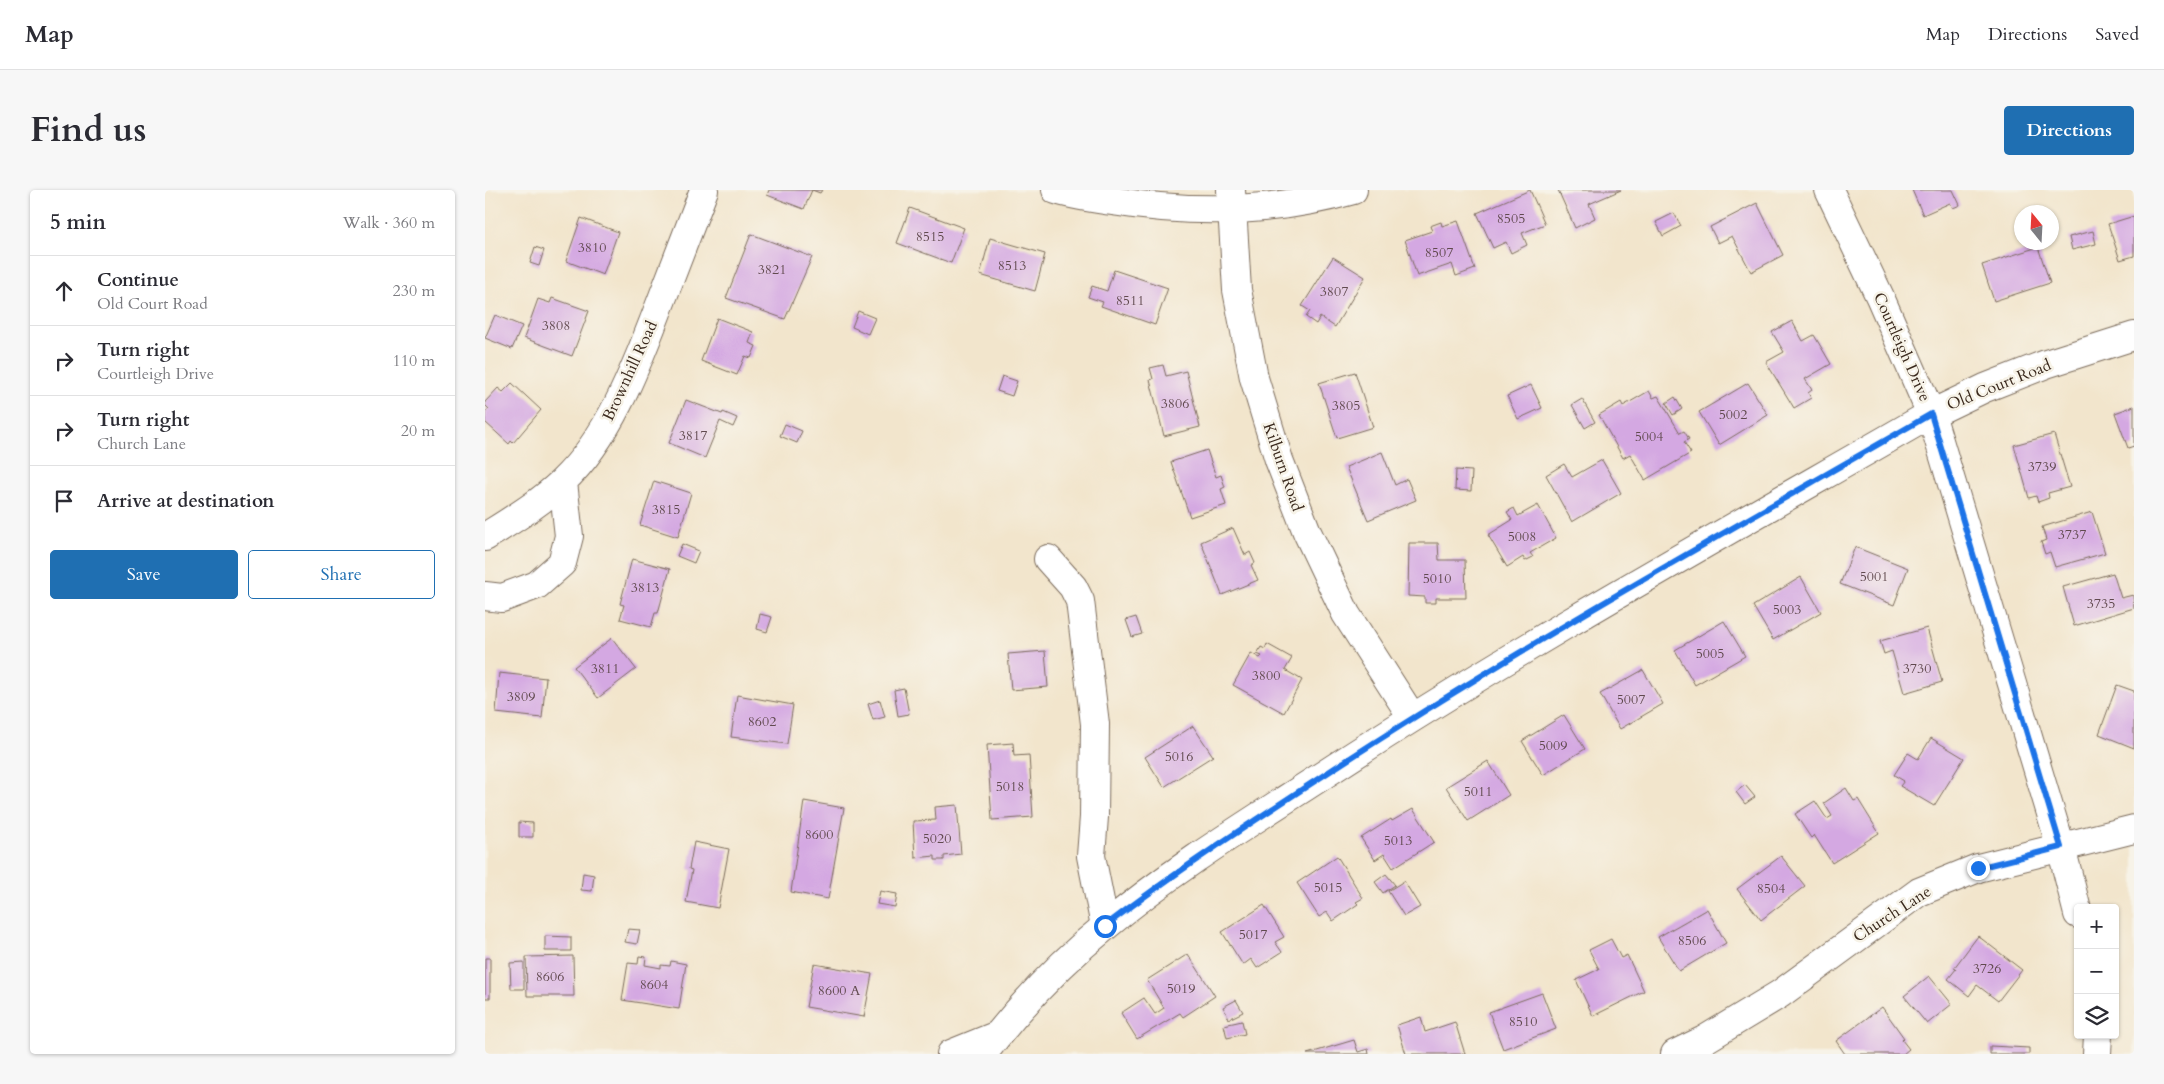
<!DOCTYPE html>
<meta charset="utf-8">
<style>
:root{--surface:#fff;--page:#f7f7f7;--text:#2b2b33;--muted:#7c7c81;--line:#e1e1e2;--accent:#1f6fb2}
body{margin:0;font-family:Cardo,serif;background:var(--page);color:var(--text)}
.controls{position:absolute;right:15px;bottom:15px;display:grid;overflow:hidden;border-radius:5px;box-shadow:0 1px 4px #0004}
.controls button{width:45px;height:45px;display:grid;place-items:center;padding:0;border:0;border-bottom:1px solid var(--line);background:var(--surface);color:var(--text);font:25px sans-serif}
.compass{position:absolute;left:1529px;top:15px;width:45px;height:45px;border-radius:50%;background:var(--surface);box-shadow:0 1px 4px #0004;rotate:342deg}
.stop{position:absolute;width:15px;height:15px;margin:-11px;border:4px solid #1a73e8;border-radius:50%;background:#fff}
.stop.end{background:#1a73e8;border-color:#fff;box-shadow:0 1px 5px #0008}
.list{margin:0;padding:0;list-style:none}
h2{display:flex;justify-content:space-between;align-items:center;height:65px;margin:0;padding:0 20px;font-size:21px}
h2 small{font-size:16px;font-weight:400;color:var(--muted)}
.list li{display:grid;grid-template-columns:32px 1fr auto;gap:15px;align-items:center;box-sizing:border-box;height:70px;padding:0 20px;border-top:1px solid var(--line)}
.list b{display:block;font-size:19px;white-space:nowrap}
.list p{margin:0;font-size:16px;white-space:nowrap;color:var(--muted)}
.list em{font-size:16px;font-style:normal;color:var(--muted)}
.actions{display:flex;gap:10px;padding:15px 20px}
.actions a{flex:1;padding:11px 0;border:1px solid var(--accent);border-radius:5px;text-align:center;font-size:18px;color:var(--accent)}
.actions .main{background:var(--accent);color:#fff}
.icon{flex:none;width:28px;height:28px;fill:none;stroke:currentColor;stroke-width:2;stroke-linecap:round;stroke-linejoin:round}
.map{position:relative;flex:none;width:1649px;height:864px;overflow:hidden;border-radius:5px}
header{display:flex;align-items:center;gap:30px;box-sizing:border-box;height:70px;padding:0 25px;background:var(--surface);border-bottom:1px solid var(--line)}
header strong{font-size:24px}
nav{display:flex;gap:28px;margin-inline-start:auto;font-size:18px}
.intro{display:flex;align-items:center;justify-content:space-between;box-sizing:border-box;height:120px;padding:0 30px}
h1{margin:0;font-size:35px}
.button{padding:12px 22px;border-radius:5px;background:var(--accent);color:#fff;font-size:18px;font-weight:700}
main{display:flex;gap:30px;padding:0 30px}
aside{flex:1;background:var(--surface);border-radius:5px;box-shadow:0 1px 4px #0004}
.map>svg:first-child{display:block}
.building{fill:#d4a8e2}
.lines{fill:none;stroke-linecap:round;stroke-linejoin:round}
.minor-casing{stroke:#7b6b5b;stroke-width:30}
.major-casing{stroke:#7b6b5b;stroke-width:30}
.minor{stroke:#fff;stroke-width:28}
.major{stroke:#fff;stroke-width:28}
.route{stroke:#1a73e8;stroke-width:6}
.labels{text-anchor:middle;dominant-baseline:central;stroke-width:5;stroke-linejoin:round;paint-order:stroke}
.number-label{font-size:14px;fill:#614a4f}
.street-label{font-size:16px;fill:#3b2a1e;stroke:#f7f3e8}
</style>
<header>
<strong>Map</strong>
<nav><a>Map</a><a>Directions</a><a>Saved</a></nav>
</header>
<div class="intro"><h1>Find us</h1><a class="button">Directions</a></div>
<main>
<aside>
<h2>5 min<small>Walk · 360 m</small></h2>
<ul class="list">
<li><svg class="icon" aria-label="ahead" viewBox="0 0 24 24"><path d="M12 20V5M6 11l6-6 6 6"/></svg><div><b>Continue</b><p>Old Court Road</p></div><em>230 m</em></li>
<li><svg class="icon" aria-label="right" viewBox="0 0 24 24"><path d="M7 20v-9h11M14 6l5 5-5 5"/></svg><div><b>Turn right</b><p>Courtleigh Drive</p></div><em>110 m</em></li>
<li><svg class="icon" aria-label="right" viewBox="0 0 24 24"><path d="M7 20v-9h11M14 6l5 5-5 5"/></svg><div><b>Turn right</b><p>Church Lane</p></div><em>20 m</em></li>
<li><svg class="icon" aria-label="arrive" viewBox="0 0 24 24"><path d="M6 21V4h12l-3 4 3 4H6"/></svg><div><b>Arrive at destination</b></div></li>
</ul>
<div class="actions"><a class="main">Save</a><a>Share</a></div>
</aside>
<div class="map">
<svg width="1649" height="864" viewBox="0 0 1649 864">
<rect width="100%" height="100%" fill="#f7f3e8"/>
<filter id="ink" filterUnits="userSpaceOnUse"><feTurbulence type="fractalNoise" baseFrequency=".02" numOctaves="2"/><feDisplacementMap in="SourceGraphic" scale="10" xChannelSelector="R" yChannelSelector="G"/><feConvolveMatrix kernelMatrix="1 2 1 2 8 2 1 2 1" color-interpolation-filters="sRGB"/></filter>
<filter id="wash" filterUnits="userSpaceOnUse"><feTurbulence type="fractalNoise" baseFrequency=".0096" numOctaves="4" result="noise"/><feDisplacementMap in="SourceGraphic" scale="20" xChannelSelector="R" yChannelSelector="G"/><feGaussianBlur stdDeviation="1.12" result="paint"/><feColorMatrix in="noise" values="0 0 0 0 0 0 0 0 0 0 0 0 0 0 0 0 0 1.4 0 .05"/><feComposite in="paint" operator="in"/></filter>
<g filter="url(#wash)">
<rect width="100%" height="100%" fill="#f2e5cc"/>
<g id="blocks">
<path class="building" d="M 284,0 L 337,0 L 335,3 L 327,0 L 319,19 L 282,5 Z
M 1045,0 L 1060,34 L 1037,43 L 1042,55 L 1026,63 L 1021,52 L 1008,58 L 992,23 Z
M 1073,0 L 1136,0 L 1104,14 L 1110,28 L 1090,38 Z
M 1427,0 L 1468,0 L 1475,15 L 1468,18 L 1465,13 L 1438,25 Z
M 1272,13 L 1298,65 L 1266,82 L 1247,46 L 1233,53 L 1225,37 Z
M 425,18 L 479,38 L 466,73 L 412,53 Z
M 1189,23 L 1196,36 L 1178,46 L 1171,32 Z
M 1649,26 L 1649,66 L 1635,70 L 1623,34 Z
M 96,28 L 133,42 L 118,85 L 81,71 Z
M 973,31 L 990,79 L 971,86 L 967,74 L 932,86 L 920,50 L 947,41 L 945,36 L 956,32 L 957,36 Z
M 1608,41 L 1611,54 L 1587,60 L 1584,47 Z
M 266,44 L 327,67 L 300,129 L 241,108 Z
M 505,48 L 560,64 L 550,101 L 495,85 Z
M 50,57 L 59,60 L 54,76 L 45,73 Z
M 1553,57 L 1565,93 L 1509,111 L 1497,75 Z
M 848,67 L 880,87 L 850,137 L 835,127 L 831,134 L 821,127 L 825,121 L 817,116 Z
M 629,80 L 683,98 L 670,135 L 616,116 L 618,112 L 603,107 L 607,96 L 622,101 Z
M 67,108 L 104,121 L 87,166 L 39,148 L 53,109 L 65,113 Z
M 373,121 L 390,128 L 383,144 L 367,137 Z
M 10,125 L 37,136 L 27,159 L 0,148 Z
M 232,128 L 268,142 L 264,153 L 271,156 L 266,168 L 260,166 L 252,185 L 216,171 Z
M 1307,131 L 1318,151 L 1329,145 L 1346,174 L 1320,189 L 1327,200 L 1323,203 L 1326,208 L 1309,218 L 1281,172 L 1299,162 L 1287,142 Z
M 678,175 L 681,186 L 701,181 L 715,237 L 679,246 L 665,190 L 668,189 L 665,178 Z
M 870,182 L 888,237 L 852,248 L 834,193 Z
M 517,186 L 532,191 L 527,206 L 512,201 Z
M 27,193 L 56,220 L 28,253 L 26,251 L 24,254 L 0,232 L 0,222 L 4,219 L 0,215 L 0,212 L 13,198 L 18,202 Z
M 1263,193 L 1283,225 L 1234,255 L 1214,222 Z
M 1046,195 L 1057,218 L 1033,229 L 1022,206 Z
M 1164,201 L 1168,208 L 1173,206 L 1195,243 L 1199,241 L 1204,249 L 1199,252 L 1206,263 L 1160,290 L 1145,264 L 1138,268 L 1114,225 L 1136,212 L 1138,216 Z
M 1190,207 L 1197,219 L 1188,225 L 1181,213 Z
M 1097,209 L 1110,232 L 1100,238 L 1087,215 Z
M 201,210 L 237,224 L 238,222 L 252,228 L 248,237 L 235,231 L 220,268 L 184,253 Z
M 1649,216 L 1649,256 L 1643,258 L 1630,223 Z
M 300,234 L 317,241 L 312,253 L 295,246 Z
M 1569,244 L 1585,297 L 1563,303 L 1564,308 L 1553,312 L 1551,306 L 1544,308 L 1529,255 Z
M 722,260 L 731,287 L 736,285 L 740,297 L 736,299 L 741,315 L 705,327 L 686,272 Z
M 897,262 L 910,295 L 922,289 L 931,310 L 883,330 L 861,277 Z
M 1117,270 L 1136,303 L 1087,332 L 1061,285 L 1079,274 L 1087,287 Z
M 971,280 L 987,281 L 986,301 L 970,300 Z
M 169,291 L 206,303 L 193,347 L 155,335 Z
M 1053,315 L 1071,348 L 1045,363 L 1048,367 L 1040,371 L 1038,367 L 1022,377 L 1003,345 L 1027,330 L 1022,322 L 1029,318 L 1033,326 Z
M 1607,322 L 1620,363 L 1570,377 L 1565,362 L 1560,364 L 1556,352 L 1561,350 L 1557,337 Z
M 748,338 L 760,365 L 765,362 L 770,373 L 766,375 L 773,390 L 737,405 L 716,352 Z
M 924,353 L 953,353 L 954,370 L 980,370 L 981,408 L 951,408 L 951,413 L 940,413 L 940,407 L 923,406 Z
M 197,354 L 214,361 L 209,373 L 192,366 Z
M 1370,357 L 1423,378 L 1409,415 L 1355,394 Z
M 147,369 L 185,379 L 173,423 L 170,423 L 166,437 L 135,429 L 139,415 L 135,414 Z
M 1628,383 L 1636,408 L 1648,405 L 1649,418 L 1589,436 L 1578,397 Z
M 1316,387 L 1336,422 L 1288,450 L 1268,416 Z
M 275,424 L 287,427 L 282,442 L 272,439 Z
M 651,427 L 657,444 L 647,447 L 641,430 Z
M 1239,431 L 1260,466 L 1210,495 L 1190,460 Z
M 1442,438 L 1457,492 L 1419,503 L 1407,461 L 1399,464 L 1395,451 Z
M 127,448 L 151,479 L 113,508 L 89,477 Z
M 782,454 L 807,468 L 800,480 L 817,490 L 799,523 L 748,495 L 766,463 L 775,468 L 777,466 L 772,464 L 776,457 L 780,459 Z
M 560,461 L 563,497 L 526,500 L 523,464 Z
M 1158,480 L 1178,514 L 1135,539 L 1115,504 Z
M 14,483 L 61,488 L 57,528 L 11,523 Z
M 1632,495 L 1649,501 L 1649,558 L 1614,544 Z
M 419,498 L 424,524 L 413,526 L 409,500 Z
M 252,505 L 308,515 L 302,554 L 246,547 Z
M 395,510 L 400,527 L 388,530 L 383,514 Z
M 1079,525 L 1100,559 L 1058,585 L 1037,551 Z
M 708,536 L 728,566 L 679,597 L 660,567 Z
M 1446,548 L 1479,568 L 1449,616 L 1415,596 L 1419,591 L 1409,585 L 1423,563 L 1433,569 Z
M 528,553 L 529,566 L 544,565 L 548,627 L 507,630 L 502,555 Z
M 1003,571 L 1024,605 L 983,631 L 961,597 Z
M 1260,595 L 1270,607 L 1260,614 L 1251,602 Z
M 1361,598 L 1369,611 L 1373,609 L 1394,643 L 1347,673 L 1329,645 L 1326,648 L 1310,624 L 1330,611 L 1342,629 L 1347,626 L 1339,613 Z
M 319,611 L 359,618 L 343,709 L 306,702 Z
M 472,615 L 476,664 L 459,666 L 459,670 L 450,670 L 450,666 L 430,668 L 428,631 L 451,630 L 450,617 Z
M 928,619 L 949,652 L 908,678 L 899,664 L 890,670 L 876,648 L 906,629 L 907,631 Z
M 34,632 L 48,633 L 48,647 L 34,647 Z
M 209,652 L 244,659 L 233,718 L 201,712 L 207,680 L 204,679 Z
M 852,666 L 878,708 L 871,712 L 873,714 L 848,731 L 842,722 L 834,727 L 812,693 Z
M 1296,666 L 1320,696 L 1276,730 L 1252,699 Z
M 98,683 L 109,685 L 107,701 L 96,700 Z
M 901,684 L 910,695 L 898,703 L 890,692 Z
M 919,691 L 935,717 L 919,726 L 903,701 Z
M 395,701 L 412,704 L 410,717 L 392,714 Z
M 779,715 L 799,747 L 790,752 L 797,762 L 772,778 L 766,769 L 758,775 L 737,742 Z
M 1222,719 L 1241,753 L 1194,781 L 1173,747 Z
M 143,739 L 155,740 L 152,754 L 140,752 Z
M 60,746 L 86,747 L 86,761 L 60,761 Z
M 1493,746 L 1537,780 L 1513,811 L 1492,795 L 1484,806 L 1463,789 L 1471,779 L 1469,778 Z
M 1126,749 L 1136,768 L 1142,765 L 1159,801 L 1108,826 L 1091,790 L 1114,779 L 1104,760 Z
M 703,764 L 730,806 L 698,827 L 695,823 L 652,849 L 636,823 L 659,808 L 670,824 L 679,818 L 662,790 Z
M 88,766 L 89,806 L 42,806 L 41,767 Z
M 154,766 L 161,767 L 160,775 L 176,778 L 176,775 L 185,776 L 186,771 L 201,774 L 194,819 L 137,810 L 143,773 L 153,774 Z
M 0,768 L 5,768 L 5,808 L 0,808 Z
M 39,772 L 39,799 L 26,799 L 25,773 Z
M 329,774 L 387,784 L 379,827 L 321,817 Z
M 1444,786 L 1467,814 L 1442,834 L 1419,806 Z
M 1057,803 L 1071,839 L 1018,859 L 1004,822 Z
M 751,810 L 758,822 L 744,829 L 738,817 Z
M 1397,817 L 1419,848 L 1417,850 L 1424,859 L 1418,864 L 1360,864 L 1351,851 Z
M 936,827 L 940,842 L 970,832 L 980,864 L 921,864 L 912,835 Z
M 757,831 L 760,844 L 742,848 L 739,835 Z
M 869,850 L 873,862 L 883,859 L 884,864 L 822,864 Z
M 1505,856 L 1544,858 L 1544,864 L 1505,864 Z"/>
</g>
</g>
<g filter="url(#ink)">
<use href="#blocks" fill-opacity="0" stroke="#7b6b5b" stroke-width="1"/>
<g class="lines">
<g class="minor-casing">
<path id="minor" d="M 571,0 C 589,6 608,8 627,11 C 708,24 789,23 868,0
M 746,0 L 752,100 L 769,188 L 794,270 L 822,342 L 861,424 L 927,527
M 1344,0 L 1395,107 L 1446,224 L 1576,657 L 1593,724
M 0,347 C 27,330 54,314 77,292 C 125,247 151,177 174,117 C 189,78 204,39 219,0
M 563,369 L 588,397 L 595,411 L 610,534 L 609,627 L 606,666 L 620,736
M 0,406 L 17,408 L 52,395 L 77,373 L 84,346 L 78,292
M 1190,864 L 1219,850 L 1295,804 L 1434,702 L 1493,678 L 1649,639
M 1612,864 L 1613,845"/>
</g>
<g class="major-casing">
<path id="major" d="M 466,864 L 513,845
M 498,864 C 534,817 576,772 622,735 C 690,678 766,632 840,584 C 1037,455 1243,341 1446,224 L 1500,198 L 1561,174 L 1649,146"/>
</g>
<use href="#minor" class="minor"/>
<use href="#major" class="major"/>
</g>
</g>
<g class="lines" filter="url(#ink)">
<path class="route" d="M 620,736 C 689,683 761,636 833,589 C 1032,458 1240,343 1446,224 L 1576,657 L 1493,678"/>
</g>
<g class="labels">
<g class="number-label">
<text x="1026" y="28">8505</text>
<text x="445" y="46">8515</text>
<text x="107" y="57">3810</text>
<text x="954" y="62">8507</text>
<text x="527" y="75">8513</text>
<text x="287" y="79">3821</text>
<text x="849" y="101">3807</text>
<text x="645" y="110">8511</text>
<text x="71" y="135">3808</text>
<text x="690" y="213">3806</text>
<text x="861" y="215">3805</text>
<text x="1248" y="224">5002</text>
<text x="208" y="245">3817</text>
<text x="1164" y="246">5004</text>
<text x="1557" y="276">3739</text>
<text x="181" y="319">3815</text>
<text x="1587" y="344">3737</text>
<text x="1037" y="346">5008</text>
<text x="1389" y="386">5001</text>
<text x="952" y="388">5010</text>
<text x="160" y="397">3813</text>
<text x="1616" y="413">3735</text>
<text x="1302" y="419">5003</text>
<text x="1225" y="463">5005</text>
<text x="120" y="478">3811</text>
<text x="1432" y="478">3730</text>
<text x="781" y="485">3800</text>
<text x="36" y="506">3809</text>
<text x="1146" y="509">5007</text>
<text x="277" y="531">8602</text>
<text x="1068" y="555">5009</text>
<text x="694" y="566">5016</text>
<text x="525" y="596">5018</text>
<text x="993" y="601">5011</text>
<text x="334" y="644">8600</text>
<text x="452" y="648">5020</text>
<text x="913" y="650">5013</text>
<text x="843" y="697">5015</text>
<text x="1286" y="698">8504</text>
<text x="768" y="744">5017</text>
<text x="1207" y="750">8506</text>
<text x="1502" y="778">3726</text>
<text x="65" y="786">8606</text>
<text x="169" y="794">8604</text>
<text x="696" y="798">5019</text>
<text x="354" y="800">8600 A</text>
<text x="1038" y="831">8510</text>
</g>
<g class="street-label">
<text transform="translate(1417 157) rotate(66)">Courtleigh Drive</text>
<text transform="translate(145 181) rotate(-65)">Brownhill Road</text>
<text transform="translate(1514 195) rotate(-22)">Old Court Road</text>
<text transform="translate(798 277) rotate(71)">Kilburn Road</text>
<text transform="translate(1407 724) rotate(-33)">Church Lane</text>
</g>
</g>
</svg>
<div class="controls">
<button>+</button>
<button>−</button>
<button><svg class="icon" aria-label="layers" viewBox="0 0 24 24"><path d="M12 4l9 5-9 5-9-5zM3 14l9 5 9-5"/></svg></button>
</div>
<svg class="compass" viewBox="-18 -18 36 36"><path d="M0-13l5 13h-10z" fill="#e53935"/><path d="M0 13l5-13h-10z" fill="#7c7c81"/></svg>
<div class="stop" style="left:620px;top:736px"></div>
<div class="stop end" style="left:1493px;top:678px"></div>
</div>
</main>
